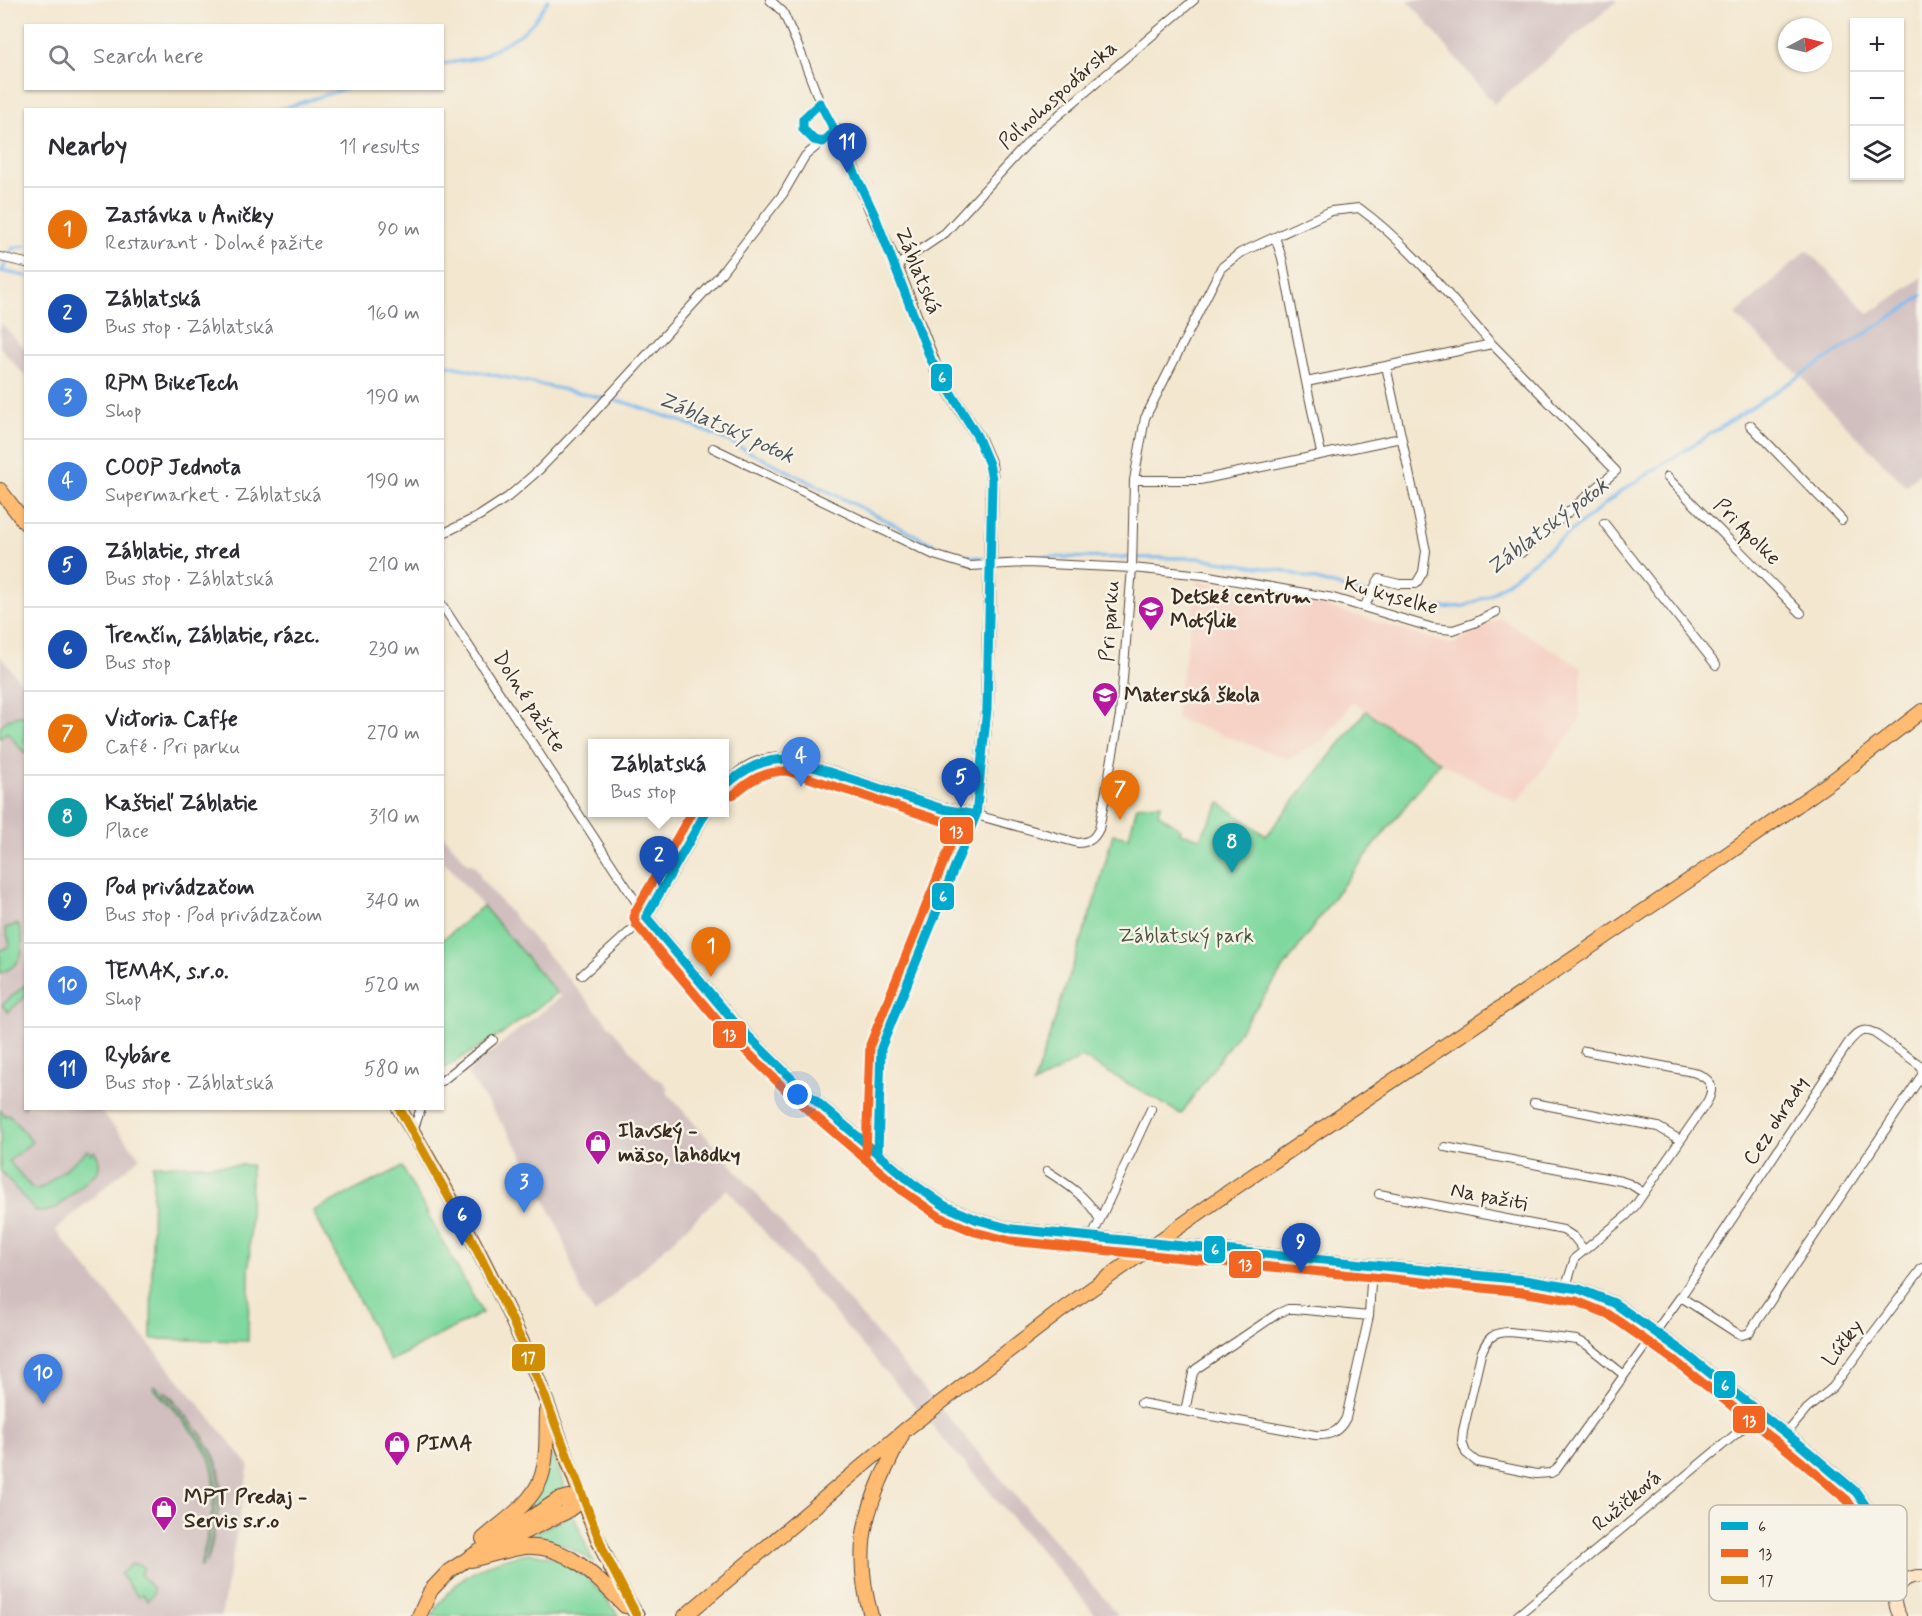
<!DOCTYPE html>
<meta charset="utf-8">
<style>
:root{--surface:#fff;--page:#f7f7f7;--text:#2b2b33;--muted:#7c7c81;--line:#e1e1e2;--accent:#ea580c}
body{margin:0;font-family:Mynerve,sans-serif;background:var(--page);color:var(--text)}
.controls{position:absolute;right:18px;top:18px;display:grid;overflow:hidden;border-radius:0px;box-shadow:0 2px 4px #0004}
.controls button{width:54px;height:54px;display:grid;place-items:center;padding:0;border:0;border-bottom:2px solid var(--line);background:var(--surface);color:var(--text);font:30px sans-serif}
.compass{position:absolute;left:1778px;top:18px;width:54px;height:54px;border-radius:50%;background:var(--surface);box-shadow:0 2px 4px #0004;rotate:83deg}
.you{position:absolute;left:798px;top:1095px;width:21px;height:21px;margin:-15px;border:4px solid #fff;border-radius:50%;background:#1a73e8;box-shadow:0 0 0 9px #1a73e833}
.badge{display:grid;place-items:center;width:39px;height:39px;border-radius:50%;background:var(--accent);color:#fff;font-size:20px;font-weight:700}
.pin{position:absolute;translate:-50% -50px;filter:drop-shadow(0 2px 3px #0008)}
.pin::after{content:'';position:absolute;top:32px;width:21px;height:18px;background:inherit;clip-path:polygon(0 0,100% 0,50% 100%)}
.popup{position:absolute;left:588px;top:739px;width:141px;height:78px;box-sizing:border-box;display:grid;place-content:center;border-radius:0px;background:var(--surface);filter:drop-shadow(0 2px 4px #0005);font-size:20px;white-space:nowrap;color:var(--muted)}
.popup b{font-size:22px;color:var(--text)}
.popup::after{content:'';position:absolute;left:50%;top:100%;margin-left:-12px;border:12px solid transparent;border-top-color:var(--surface)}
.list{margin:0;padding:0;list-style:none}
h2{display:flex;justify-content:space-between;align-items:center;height:78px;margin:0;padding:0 24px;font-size:26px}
h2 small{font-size:20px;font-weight:400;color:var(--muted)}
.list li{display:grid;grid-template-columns:39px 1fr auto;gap:18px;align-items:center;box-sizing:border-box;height:84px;padding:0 24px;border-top:2px solid var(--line)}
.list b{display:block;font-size:22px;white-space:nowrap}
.list p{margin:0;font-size:20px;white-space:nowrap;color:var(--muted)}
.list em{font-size:20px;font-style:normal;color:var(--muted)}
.icon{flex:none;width:33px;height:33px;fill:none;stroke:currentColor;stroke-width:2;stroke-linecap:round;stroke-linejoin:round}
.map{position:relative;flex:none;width:1922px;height:1616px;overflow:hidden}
.search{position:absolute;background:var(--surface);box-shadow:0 2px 4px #0004;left:24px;top:24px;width:420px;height:66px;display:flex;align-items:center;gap:15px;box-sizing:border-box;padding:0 21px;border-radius:0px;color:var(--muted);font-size:22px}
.panel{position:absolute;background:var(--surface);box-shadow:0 2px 4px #0004;left:24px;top:108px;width:420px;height:1002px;border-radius:0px}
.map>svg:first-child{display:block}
.built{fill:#f6d1c5}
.industrial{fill:#d1bfbf}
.green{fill:#7fd89e;stroke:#5d815e;stroke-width:1.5}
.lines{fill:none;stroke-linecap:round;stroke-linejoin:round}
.stream{stroke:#7bb9ee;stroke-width:3}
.street-casing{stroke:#574639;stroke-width:10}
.secondary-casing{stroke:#574639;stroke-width:14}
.primary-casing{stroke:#574639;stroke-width:16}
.street{stroke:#fff;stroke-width:8}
.secondary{stroke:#ffe4c6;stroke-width:12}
.primary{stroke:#febb71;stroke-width:14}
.primary-bridge-casing{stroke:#574639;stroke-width:16;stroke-linecap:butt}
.primary-bridge{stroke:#febb71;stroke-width:14}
.bus-1-casing{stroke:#f7f3e8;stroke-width:14}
.bus-2-casing{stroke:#f7f3e8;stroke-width:14}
.bus-3-casing{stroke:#f7f3e8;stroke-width:14}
.bus-1{stroke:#00a9ce;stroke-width:9}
.bus-2{stroke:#f26522;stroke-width:9}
.bus-3{stroke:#d18d06;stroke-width:9}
.labels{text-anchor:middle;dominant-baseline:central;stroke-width:5;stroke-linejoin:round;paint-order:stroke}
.street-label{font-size:21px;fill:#3b2a1e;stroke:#f7f3e8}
.poi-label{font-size:21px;font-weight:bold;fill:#3b2a1e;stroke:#f7f3e8;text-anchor:start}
.park-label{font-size:21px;fill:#4c563e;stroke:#f7f3e8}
.water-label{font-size:22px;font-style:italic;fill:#4e555c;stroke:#f7f3e8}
.key{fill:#f7f3e8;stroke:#bfb7ab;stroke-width:1.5}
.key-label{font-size:16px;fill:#3b2a1e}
.line-badge{stroke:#f7f3e8;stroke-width:2}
.badge-label{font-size:16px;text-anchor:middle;font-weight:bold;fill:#fff}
</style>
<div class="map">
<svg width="1922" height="1616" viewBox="0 0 1922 1616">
<rect width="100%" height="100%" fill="#f7f3e8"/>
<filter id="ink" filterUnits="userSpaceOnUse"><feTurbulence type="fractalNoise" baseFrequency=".0167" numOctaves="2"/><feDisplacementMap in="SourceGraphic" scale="12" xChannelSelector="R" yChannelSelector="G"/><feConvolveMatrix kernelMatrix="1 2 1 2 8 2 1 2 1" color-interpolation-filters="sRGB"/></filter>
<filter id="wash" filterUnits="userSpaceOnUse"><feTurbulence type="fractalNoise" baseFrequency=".008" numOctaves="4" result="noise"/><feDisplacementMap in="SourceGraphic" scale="24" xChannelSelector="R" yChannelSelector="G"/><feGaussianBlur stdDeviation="1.35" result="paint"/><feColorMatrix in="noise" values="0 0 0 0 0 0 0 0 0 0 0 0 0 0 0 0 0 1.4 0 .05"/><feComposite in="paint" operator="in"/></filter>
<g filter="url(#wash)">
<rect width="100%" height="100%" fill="#f3e7d0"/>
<path class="built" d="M 1198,581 L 1298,599 L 1369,619 L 1451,645 L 1500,618 L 1582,668 L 1579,722 L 1517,803 L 1440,762 L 1353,702 L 1323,740 L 1289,759 L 1175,718 Z"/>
<path class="industrial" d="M 1408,0 L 1618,0 L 1494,104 Z
M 1807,250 L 1869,314 L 1922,277 L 1922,470 L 1906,486 L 1814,393 L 1806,381 L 1735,315 Z
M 0,322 L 25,349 L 25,376 L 0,347 Z
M 0,656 L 25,687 L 26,1108 L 99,1109 L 140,1157 L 55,1230 L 249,1465 L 221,1616 L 0,1616 Z
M 442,834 L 467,863 L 474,865 L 479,872 L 481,879 L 655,1078 L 662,1081 L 667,1087 L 668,1094 L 730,1163 L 1119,1616 L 1097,1616 L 727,1189 L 595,1314 L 582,1294 L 558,1226 L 520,1150 L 467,1073 L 509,1037 L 561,997 L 443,860 Z"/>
<path class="green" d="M 1366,711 L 1440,762 L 1336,894 L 1181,1114 L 1082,1057 L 1033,1085 L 1097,893 L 1113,834 L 1129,837 L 1137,806 L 1161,804 L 1158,813 L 1181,829 L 1180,833 L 1200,838 L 1220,803 L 1266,836 Z
M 18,716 L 25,716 L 25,754 L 7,732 L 0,738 L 0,726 L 9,719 Z
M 483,906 L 557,993 L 505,1032 L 443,1069 L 442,940 Z
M 18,924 C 26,946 25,965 0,973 L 0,951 L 8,947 L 10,944 L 5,928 Z
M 25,985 L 25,997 L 8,1012 L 2,1005 Z
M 0,1110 L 6,1116 L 9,1114 L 32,1142 L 9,1161 L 32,1188 L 37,1189 L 43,1187 L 88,1150 L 91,1154 L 94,1151 C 99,1157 100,1164 98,1171 L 56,1208 C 49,1211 40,1214 34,1210 L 0,1170 Z
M 153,1165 L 251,1165 L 248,1341 L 151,1339 Z
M 402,1167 L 482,1313 L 390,1361 L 313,1211 Z
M 155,1385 C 172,1406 198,1430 209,1453 C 226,1487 209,1532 202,1566 L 200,1567 C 207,1533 223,1490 208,1456 C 198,1434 169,1406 153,1387 Z
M 164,1391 C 173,1397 181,1409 188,1418 C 223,1460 226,1474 215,1528 C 212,1539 212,1553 206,1563 C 210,1542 217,1521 219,1499 C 225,1452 192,1424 164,1391 Z
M 553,1453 L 565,1489 L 522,1517 L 521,1516 Z
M 573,1514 L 593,1562 C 574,1547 549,1537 524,1540 L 524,1538 Z
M 529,1553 C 574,1558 594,1581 619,1616 L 432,1616 C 452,1577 488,1560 529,1553 Z
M 132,1564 L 140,1565 L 144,1568 L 140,1574 L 154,1590 L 152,1592 L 154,1594 L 147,1600 L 142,1594 L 138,1597 L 120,1574 Z"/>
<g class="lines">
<path class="stream" d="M 442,64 L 479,58 L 521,34 L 534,21 L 548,0
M 278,110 L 347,88
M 0,271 L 26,276
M 2,271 L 13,248 L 26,246
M 442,364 L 627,403 L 686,423 L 726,440 L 941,548 L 961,555 L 983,558
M 1002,557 L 1198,558 L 1285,571 L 1358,592 L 1422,607 L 1441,608 L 1465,606 L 1490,595 L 1509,581 L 1620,492 L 1910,305 L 1922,295"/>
</g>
</g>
<g filter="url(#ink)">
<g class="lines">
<g class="street-casing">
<path id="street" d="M 820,103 L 803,119 L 803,129 L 814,140 L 823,142
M 1275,237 L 1282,258 L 1306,382
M 0,257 L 26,263
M 896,266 L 945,233 L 1035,135 L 1194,0
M 1750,425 L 1842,520
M 713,448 L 934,555 L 970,566 L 1027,563 L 1132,568 L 1203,575 L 1333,598 L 1433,628 L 1453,630 L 1474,623 L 1496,612
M 1321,453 L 1306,382 L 1386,366
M 1667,477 L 1801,613
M 1134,480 L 1200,480 L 1401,438
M 1604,523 L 1716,665
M 442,534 L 479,516 L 508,497 L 539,470 L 590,417 L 719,276 L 783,194 L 805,156 L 836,130 L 820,103 L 801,53 L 783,12 L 770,0
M 442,605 L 646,917 L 582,975
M 1364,607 L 1379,579 L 1399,584 L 1416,584 L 1423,572 L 1426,551 L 1386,366 L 1492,344 L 1616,471 L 1521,553
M 442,1081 L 493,1040
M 1534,1103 L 1658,1127 L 1680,1140
M 413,1131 L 421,1108
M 1445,1147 L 1621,1181 L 1630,1184 L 1644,1193
M 878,1153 L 880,1133 L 881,1048 L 976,815 L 1078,843 C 1090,842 1094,839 1099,829 L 1120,715 L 1132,568 L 1134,480 L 1145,418 L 1221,268 L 1240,253 L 1331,211 L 1359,208 C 1410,245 1450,298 1492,344
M 1047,1171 C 1069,1185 1087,1197 1100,1220
M 1379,1194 L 1563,1230 L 1574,1237 L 1584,1250
M 1092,1237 L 1151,1109
M 1566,1286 L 1575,1258 L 1626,1216 L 1635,1206 L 1707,1102 C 1716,1086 1710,1078 1693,1072 L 1585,1051
M 1681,1297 L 1735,1332 L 1742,1335 L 1749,1333 L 1922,1075
M 1624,1375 L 1587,1345 L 1577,1340 L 1510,1332 C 1493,1332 1487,1338 1481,1354 L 1463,1431 L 1462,1442 L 1466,1453 L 1477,1462 L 1536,1474 L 1551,1473 L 1556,1470 L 1684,1292 L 1849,1042 C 1857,1033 1862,1027 1874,1033 L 1920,1065 L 1922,1071
M 1141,1403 L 1315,1435 C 1330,1436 1339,1432 1346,1418 L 1369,1316 L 1372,1266
M 1185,1411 L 1193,1373 L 1196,1369 L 1277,1314 L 1288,1309 L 1295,1309 L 1369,1316
M 1786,1434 L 1807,1409 L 1833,1387 L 1922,1268
M 1517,1616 L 1760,1414"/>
</g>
<g class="secondary-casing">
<path id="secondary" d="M 725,786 C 746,766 759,758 789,759 L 943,809 L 976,815 L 987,709 L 992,479 L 990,464 L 979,439 L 936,369 L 896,266 L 836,130
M 706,812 L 646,917 L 735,1023 L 802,1089 L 912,1183 L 945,1206 L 978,1220 L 1012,1229 L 1524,1280 L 1579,1289 L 1614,1303 L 1682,1351 L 1798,1443 L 1856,1492 L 1868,1509 L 1892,1567 L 1903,1581
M 1900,1616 C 1888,1597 1899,1575 1922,1576"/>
</g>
<g class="primary-casing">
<path id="primary" d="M 0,490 L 26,524
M 399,1108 C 446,1187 489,1267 526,1351 C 565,1439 586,1533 637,1616
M 1230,1191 L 1716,862 L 1836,778 L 1922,711
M 483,1539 C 503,1521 531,1505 541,1478 C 548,1458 546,1433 547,1412
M 506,1541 L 566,1512 L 582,1500
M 471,1560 C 489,1556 508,1549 525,1547 C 568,1544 598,1579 625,1606
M 419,1616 L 431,1590 L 449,1571 L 558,1500 L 569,1497 L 582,1500
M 685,1616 L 905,1430
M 871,1616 C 850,1540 869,1502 902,1435"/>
</g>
<use href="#street" class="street"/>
<use href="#secondary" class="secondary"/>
<use href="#primary" class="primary"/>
<g class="primary-bridge-casing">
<path id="primary-bridge" d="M 905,1430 L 1063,1309 L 1230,1191"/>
</g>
<use href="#primary-bridge" class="primary-bridge"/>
<g class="bus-1-casing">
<path id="bus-1" d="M 820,103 L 835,131 L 823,142 L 814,140 L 803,129 L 803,119 Z
M 835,131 L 875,216 L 931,360 L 977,436 L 989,464 L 992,479 L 987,709 L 976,815 L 881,1048 L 878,1153
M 725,786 C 745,768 762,759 789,759 L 943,809 L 976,815
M 706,812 L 646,917 L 735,1023 L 802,1089 L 912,1183 L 945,1206 L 978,1220 L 1012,1229 L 1524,1280 L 1579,1289 L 1614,1303 L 1682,1351 L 1798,1443 L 1856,1492 L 1868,1509 L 1892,1567 L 1903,1581"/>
</g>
<g class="bus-2-casing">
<path id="bus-2" d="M 733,795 C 750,780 764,771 787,771 L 939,820 L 959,824 L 870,1045 L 866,1152
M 692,812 L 635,912 L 634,918 L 636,924 L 727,1032 L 794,1098 L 904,1192 L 940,1217 L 975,1232 L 1011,1241 L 1522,1292 L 1576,1301 L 1608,1314 L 1675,1361 L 1790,1452 L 1847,1500 L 1857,1515 L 1881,1573 L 1894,1588"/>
</g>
<g class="bus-3-casing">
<path id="bus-3" d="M 399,1108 L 466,1228 L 512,1320 L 540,1384 L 604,1552 L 637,1616"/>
</g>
<use href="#bus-1" class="bus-1"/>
<use href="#bus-2" class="bus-2"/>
<use href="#bus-3" class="bus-3"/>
</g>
</g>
<defs>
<g id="school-pin" transform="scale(1.35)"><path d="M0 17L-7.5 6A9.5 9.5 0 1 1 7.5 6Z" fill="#b5179e" stroke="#f7f3e8"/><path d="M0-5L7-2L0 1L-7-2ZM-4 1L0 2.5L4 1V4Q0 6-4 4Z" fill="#fff"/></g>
<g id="shop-pin" transform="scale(1.35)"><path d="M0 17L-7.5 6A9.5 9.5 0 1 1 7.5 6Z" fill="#b5179e" stroke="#f7f3e8"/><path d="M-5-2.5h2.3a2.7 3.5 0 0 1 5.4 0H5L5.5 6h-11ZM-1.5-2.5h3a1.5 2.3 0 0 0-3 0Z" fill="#fff"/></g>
</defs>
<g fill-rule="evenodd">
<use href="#school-pin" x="1151" y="609"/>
<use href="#school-pin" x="1105" y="695"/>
<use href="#shop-pin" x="598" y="1143"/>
<use href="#shop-pin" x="397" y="1444"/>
<use href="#shop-pin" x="164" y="1509"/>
</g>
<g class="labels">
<g class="street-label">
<text transform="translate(1058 95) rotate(-42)">Poľnohospodárska</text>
<text transform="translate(918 271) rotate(68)">Záblatská</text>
<text transform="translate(1747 532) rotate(45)">Pri Apolke</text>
<text transform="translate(1391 596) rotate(15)">Ku kyselke</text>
<text transform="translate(1110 621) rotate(-86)">Pri parku</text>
<text transform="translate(529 702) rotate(57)">Dolné pažite</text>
<text transform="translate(1776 1121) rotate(-57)">Cez ohrady</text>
<text transform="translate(1489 1197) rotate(11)">Na pažiti</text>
<text transform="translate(1843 1343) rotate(-53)">Lúčky</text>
<text transform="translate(1627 1501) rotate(-40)">Ružičková</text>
</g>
<g class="poi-label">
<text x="1170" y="597">Detské centrum<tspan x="1170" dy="24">Motýlik</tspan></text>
<text x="1124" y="695">Materská škola</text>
<text x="618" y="1131">Ilavský -<tspan x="618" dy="24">mäso, lahôdky</tspan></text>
<text x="416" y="1444">PIMA</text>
<text x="184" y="1497">MPT Predaj -<tspan x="184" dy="24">Servis s.r.o</tspan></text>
</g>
<g class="park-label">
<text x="1186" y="936">Záblatský park</text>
</g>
<g class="water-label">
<text transform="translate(726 428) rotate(24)">Záblatský potok</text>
<text transform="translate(1548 527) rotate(-37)">Záblatský potok</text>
</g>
</g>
<rect x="1709" y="1505" width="198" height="96" rx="9" class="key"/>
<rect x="1721" y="1522" width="27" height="8" fill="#00a9ce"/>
<rect x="1721" y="1549" width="27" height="8" fill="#f26522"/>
<rect x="1721" y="1576" width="27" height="8" fill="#d18d06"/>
<g class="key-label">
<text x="1758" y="1532">6</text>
<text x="1758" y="1559">13</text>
<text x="1758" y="1586">17</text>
</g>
<g class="line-badge">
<rect x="930" y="363" width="23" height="29" rx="6" fill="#00a9ce"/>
<rect x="939" y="816" width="35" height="29" rx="6" fill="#f26522"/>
<rect x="931" y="882" width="24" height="29" rx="6" fill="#00a9ce"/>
<rect x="712" y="1020" width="35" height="29" rx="6" fill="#f26522"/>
<rect x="1203" y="1235" width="23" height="29" rx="6" fill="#00a9ce"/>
<rect x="1228" y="1250" width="34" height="29" rx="6" fill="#f26522"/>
<rect x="511" y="1343" width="35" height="29" rx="6" fill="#d18d06"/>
<rect x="1713" y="1370" width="23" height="29" rx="6" fill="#00a9ce"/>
<rect x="1732" y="1405" width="34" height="29" rx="6" fill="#f26522"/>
</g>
<g class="badge-label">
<text x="942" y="383">6</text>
<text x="956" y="837">13</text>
<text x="943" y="902">6</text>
<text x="729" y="1040">13</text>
<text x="1215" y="1255">6</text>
<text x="1245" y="1270">13</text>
<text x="528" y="1363">17</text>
<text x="1725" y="1391">6</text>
<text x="1749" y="1426">13</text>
</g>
</svg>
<div class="controls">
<button>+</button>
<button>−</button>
<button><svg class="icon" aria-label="layers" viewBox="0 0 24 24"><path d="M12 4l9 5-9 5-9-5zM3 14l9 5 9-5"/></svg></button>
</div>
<svg class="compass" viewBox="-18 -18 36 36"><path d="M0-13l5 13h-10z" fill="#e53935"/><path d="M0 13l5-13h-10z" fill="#7c7c81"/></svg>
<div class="you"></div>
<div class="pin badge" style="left:711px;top:977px;background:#e8710a">1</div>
<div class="pin badge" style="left:659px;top:886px;background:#1a4fb4">2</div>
<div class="popup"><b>Záblatská</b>Bus stop</div>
<div class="pin badge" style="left:524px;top:1213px;background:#3f7fe0">3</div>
<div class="pin badge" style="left:801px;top:787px;background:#3f7fe0">4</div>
<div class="pin badge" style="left:961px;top:808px;background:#1a4fb4">5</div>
<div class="pin badge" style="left:462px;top:1246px;background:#1a4fb4">6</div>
<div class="pin badge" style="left:1120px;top:820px;background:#e8710a">7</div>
<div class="pin badge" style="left:1232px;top:873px;background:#0f9aa8">8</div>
<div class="pin badge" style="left:1301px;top:1273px;background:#1a4fb4">9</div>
<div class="pin badge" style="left:43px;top:1404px;background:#3f7fe0">10</div>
<div class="pin badge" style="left:847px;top:173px;background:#1a4fb4">11</div>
<div class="search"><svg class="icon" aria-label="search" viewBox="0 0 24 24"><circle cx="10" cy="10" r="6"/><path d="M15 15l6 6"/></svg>Search here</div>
<section class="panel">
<h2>Nearby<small>11 results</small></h2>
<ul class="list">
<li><span class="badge" style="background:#e8710a">1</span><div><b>Zastávka u Aničky</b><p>Restaurant · Dolné pažite</p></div><em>90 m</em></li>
<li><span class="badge" style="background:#1a4fb4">2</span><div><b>Záblatská</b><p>Bus stop · Záblatská</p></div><em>160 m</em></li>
<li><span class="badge" style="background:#3f7fe0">3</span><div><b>RPM BikeTech</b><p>Shop</p></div><em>190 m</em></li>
<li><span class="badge" style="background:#3f7fe0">4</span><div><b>COOP Jednota</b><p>Supermarket · Záblatská</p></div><em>190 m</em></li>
<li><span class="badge" style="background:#1a4fb4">5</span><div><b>Záblatie, stred</b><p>Bus stop · Záblatská</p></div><em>210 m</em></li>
<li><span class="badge" style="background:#1a4fb4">6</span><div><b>Trenčín, Záblatie, rázc.</b><p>Bus stop</p></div><em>230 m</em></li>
<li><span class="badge" style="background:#e8710a">7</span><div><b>Victoria Caffe</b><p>Café · Pri parku</p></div><em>270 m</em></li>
<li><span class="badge" style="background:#0f9aa8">8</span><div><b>Kaštieľ Záblatie</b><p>Place</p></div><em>310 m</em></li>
<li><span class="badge" style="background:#1a4fb4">9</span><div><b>Pod privádzačom</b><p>Bus stop · Pod privádzačom</p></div><em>340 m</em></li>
<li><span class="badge" style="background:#3f7fe0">10</span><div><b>TEMAX, s.r.o.</b><p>Shop</p></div><em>520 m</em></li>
<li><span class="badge" style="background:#1a4fb4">11</span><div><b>Rybáre</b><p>Bus stop · Záblatská</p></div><em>580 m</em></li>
</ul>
</section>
</div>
